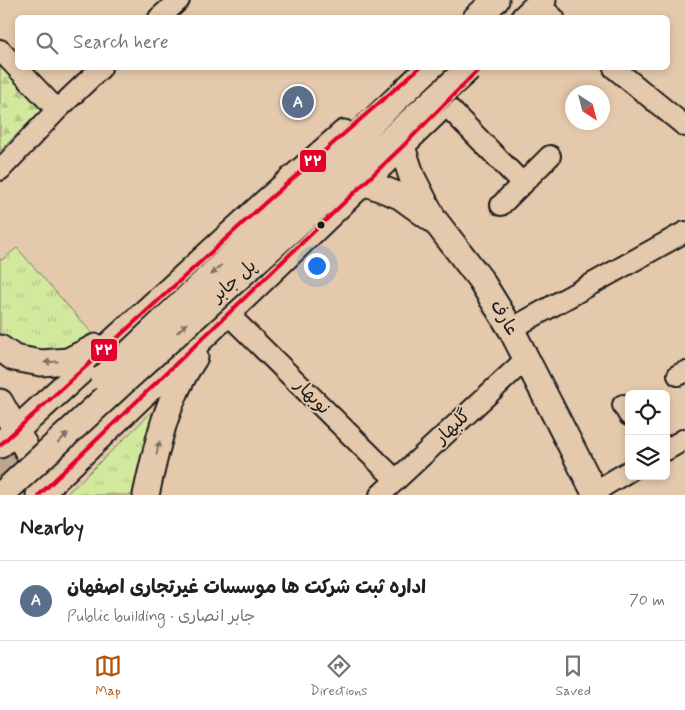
<!DOCTYPE html>
<meta charset="utf-8">
<style>
:root{--surface:#fff;--page:#f2f2f2;--text:#202124;--muted:#757577;--line:#e0e0e0;--accent:#b45309}
body{margin:0;font-family:Mynerve,"Playpen Sans Arabic",sans-serif;background:var(--page);color:var(--text)}
.controls{position:absolute;right:15px;bottom:15px;display:grid;overflow:hidden;border-radius:8px;box-shadow:0 2px 8px #0003}
.controls button{width:45px;height:45px;display:grid;place-items:center;padding:0;border:0;border-bottom:1px solid var(--line);background:var(--surface);color:var(--text);font:25px sans-serif}
.compass{position:absolute;left:565px;top:85px;width:45px;height:45px;border-radius:50%;background:var(--surface);box-shadow:0 2px 8px #0003;rotate:144deg}
.you{position:absolute;left:316px;top:265px;width:18px;height:18px;margin:-12px;border:4px solid #fff;border-radius:50%;background:#1a73e8;box-shadow:0 0 0 8px #1a73e833}
.badge{display:grid;place-items:center;width:32px;height:32px;border-radius:50%;background:var(--accent);color:#fff;font-size:16px;font-weight:700}
.pin{position:absolute;translate:-50% -50%;border:2px solid #fff;box-shadow:0 1px 5px #0006}
.list{margin:0;padding:0;list-style:none}
h2{display:flex;justify-content:space-between;align-items:center;height:65px;margin:0;padding:0 20px;font-size:21px}
h2 small{font-size:16px;font-weight:400;color:var(--muted)}
.list li{display:grid;grid-template-columns:32px 1fr auto;gap:15px;align-items:center;box-sizing:border-box;height:80px;padding:0 20px;border-top:1px solid var(--line)}
.list b{display:block;font-size:19px;white-space:nowrap}
.list p{margin:0;font-size:16px;white-space:nowrap;color:var(--muted)}
.list em{font-size:16px;font-style:normal;color:var(--muted)}
.icon{flex:none;width:28px;height:28px;fill:none;stroke:currentColor;stroke-width:2;stroke-linecap:round;stroke-linejoin:round}
.map{position:relative;flex:none;width:685px;height:495px;overflow:hidden}
.search{position:absolute;background:var(--surface);box-shadow:0 2px 8px #0003;left:15px;right:15px;top:15px;height:55px;display:flex;align-items:center;gap:12px;box-sizing:border-box;padding:0 18px;border-radius:8px;color:var(--muted);font-size:19px}
.sheet{height:145px;background:var(--surface)}
nav{display:flex;justify-content:space-around;align-items:center;box-sizing:border-box;height:70px;border-top:1px solid var(--line);background:var(--surface);font-size:14px;color:var(--muted)}
nav a{display:grid;justify-items:center;gap:2px}
nav .on{color:var(--accent)}
.map>svg:first-child{display:block}
.grass{fill:url(#grass-tufts);stroke:#77825c}
.forest{fill:url(#forest-firs);stroke:#77825c}
.lines{fill:none;stroke-linecap:round;stroke-linejoin:round}
.major-tunnel{stroke:#bda68f;stroke-width:25;stroke-dasharray:25 12;stroke-linecap:butt}
.minor-casing{stroke:#1c1c1c;stroke-width:24}
.major-casing{stroke:#1c1c1c;stroke-width:29}
.minor{stroke:#e5c9ac;stroke-width:20}
.major{stroke:#e5c9ac;stroke-width:25}
.major-bridge-casing{stroke:#1c1c1c;stroke-width:29;stroke-linecap:butt}
.major-bridge{stroke:#e5c9ac;stroke-width:25}
.bus-1-casing{stroke:#e5c9ac;stroke-width:8}
.bus-1{stroke:#e4002b;stroke-width:4}
.oneway{fill:#807264}
.bus-dot{fill:#1c1c1c;stroke:#e5c9ac;stroke-width:2}
.labels{text-anchor:middle;dominant-baseline:central;stroke-width:4;stroke-linejoin:round;paint-order:stroke}
.street-label{font-size:18px;fill:#1c1c1c;stroke:#e5c9ac}
.line-badge{stroke:#e5c9ac;stroke-width:2}
.badge-label{font-size:14px;text-anchor:middle;font-weight:bold;fill:#fff}
</style>
<div class="map">
<svg width="685" height="495" viewBox="0 0 685 495">
<defs>
<pattern id="grass-tufts" width="24" height="20" patternUnits="userSpaceOnUse" patternTransform="scale(1.25)"><rect width="24" height="20" fill="#d2e89d"/><path d="M3 7l-1-3M5 7V3M7 7l1-3M15 17l-1-3M17 17v-4M19 17l1-3" fill="none" stroke="#b4c687"/></pattern>
<pattern id="forest-firs" width="22" height="20" patternUnits="userSpaceOnUse" patternTransform="scale(1.25)"><rect width="22" height="20" fill="#d2e89d"/><path d="M5 1l3.5 6h-7zM16 11l3.5 6h-7z" fill="#b4c687"/></pattern>
</defs>
<rect width="100%" height="100%" fill="#e5c9ac"/>
<filter id="ink" filterUnits="userSpaceOnUse"><feTurbulence type="fractalNoise" baseFrequency=".02" numOctaves="2"/><feDisplacementMap in="SourceGraphic" scale="10" xChannelSelector="R" yChannelSelector="G"/><feConvolveMatrix kernelMatrix="1 2 1 2 8 2 1 2 1" color-interpolation-filters="sRGB"/></filter>
<g filter="url(#ink)">
<path class="grass" d="M 17,248 L 91,332 C 83,338 74,346 65,351 C 45,361 18,348 0,338 L 0,259 L 2,260 Z
M 154,410 L 135,495 L 66,495 Z"/>
<path class="forest" d="M 0,62 L 42,109 L 0,151 Z"/>
<g class="lines">
<path class="major-tunnel" d="M 0,452 L 23,495"/>
<g class="minor-casing">
<path id="minor" d="M 540,6 L 554,18
M 159,18 L 179,0
M 0,50 L 57,110 L 0,170
M 614,68 L 685,126
M 445,104 L 523,184
M 57,110 L 101,68
M 501,205 L 550,156
M 228,314 L 396,480
M 511,329 L 685,232
M 678,375 L 685,372
M 623,405 L 629,415
M 666,450 L 685,439
M 594,492 L 629,471
M 380,495 L 526,359"/>
</g>
<g class="major-casing">
<path id="major" d="M 476,18 L 496,0
M 524,18 L 543,0
M 402,147 L 412,177 L 432,216
M 364,182 L 400,196 L 436,222 L 480,279 L 511,329 L 596,495
M 0,348 L 14,358 L 41,363 L 68,361 L 96,347
M 0,402 L 45,482
M 0,445 L 266,202 L 344,133
M 39,495 L 436,112
M 146,495 C 157,446 166,399 195,357"/>
</g>
<use href="#minor" class="minor"/>
<use href="#major" class="major"/>
<g class="major-bridge-casing">
<path id="major-bridge" d="M 103,378 L 429,68
M 1,495 L 123,382 L 469,68"/>
</g>
<use href="#major-bridge" class="major-bridge"/>
<g class="bus-1-casing">
<path id="bus-1" d="M 0,445 L 266,202 L 419,68
M 39,495 L 402,147 L 480,68"/>
</g>
<use href="#bus-1" class="bus-1"/>
</g>
<defs><path id="oneway-solid" d="M-6-.8H1V-3.2L6.5 0L1 3.2V.8H-6Z" transform="scale(1.25)"/></defs>
<g class="oneway">
<use href="#oneway-solid" transform="translate(216 270) rotate(136)"/>
<use href="#oneway-solid" transform="translate(182 328) rotate(-42)"/>
<use href="#oneway-solid" transform="translate(51 362) rotate(176)"/>
<use href="#oneway-solid" transform="translate(63 438) rotate(-43)"/>
<use href="#oneway-solid" transform="translate(158 448) rotate(-76)"/>
</g>
</g>
<circle class="bus-dot" cx="321" cy="225" r="4.5"/>
<g class="labels">
<g class="street-label">
<text transform="translate(234 281) rotate(-42)">پل جابر</text>
<text transform="translate(504 318) rotate(60)">عارف</text>
<text transform="translate(312 397) rotate(45)">نوبهار</text>
<text transform="translate(453 427) rotate(-43)">گلبهار</text>
</g>
</g>
<g class="line-badge">
<rect x="299" y="149" width="28" height="24" rx="5" fill="#e4002b"/>
<rect x="90" y="338" width="28" height="24" rx="5" fill="#e4002b"/>
</g>
<g class="badge-label">
<text x="313" y="166">۲۲</text>
<text x="104" y="355">۲۲</text>
</g>
</svg>
<div class="controls">
<button><svg class="icon" aria-label="locate" viewBox="0 0 24 24"><circle cx="12" cy="12" r="6"/><path d="M12 2v4M12 18v4M2 12h4M18 12h4"/></svg></button>
<button><svg class="icon" aria-label="layers" viewBox="0 0 24 24"><path d="M12 4l9 5-9 5-9-5zM3 14l9 5 9-5"/></svg></button>
</div>
<svg class="compass" viewBox="-18 -18 36 36"><path d="M0-13l5 13h-10z" fill="#e53935"/><path d="M0 13l5-13h-10z" fill="#757577"/></svg>
<div class="you"></div>
<div class="pin badge" style="left:298px;top:102px;background:#5c6f8a">A</div>
<div class="search"><svg class="icon" aria-label="search" viewBox="0 0 24 24"><circle cx="10" cy="10" r="6"/><path d="M15 15l6 6"/></svg>Search here</div>
</div>
<section class="sheet">
<h2>Nearby<small></small></h2>
<ul class="list">
<li><span class="badge" style="background:#5c6f8a">A</span><div><b>اداره ثبت شرکت ها موسسات غیرتجاری اصفهان</b><p>Public building · جابر انصاری</p></div><em>70 m</em></li>
</ul>
</section>
<nav>
<a class="on"><svg class="icon" aria-label="map" viewBox="0 0 24 24"><path d="M3 6l6-2 6 2 6-2v14l-6 2-6-2-6 2zM9 4v14M15 6v14"/></svg>Map</a>
<a><svg class="icon" aria-label="directions" viewBox="0 0 24 24"><path d="M12 3l9 9-9 9-9-9zM9 14v-3h6M13 9l2 2-2 2"/></svg>Directions</a>
<a><svg class="icon" aria-label="saved" viewBox="0 0 24 24"><path d="M7 4h10v16l-5-4-5 4z"/></svg>Saved</a>
</nav>
